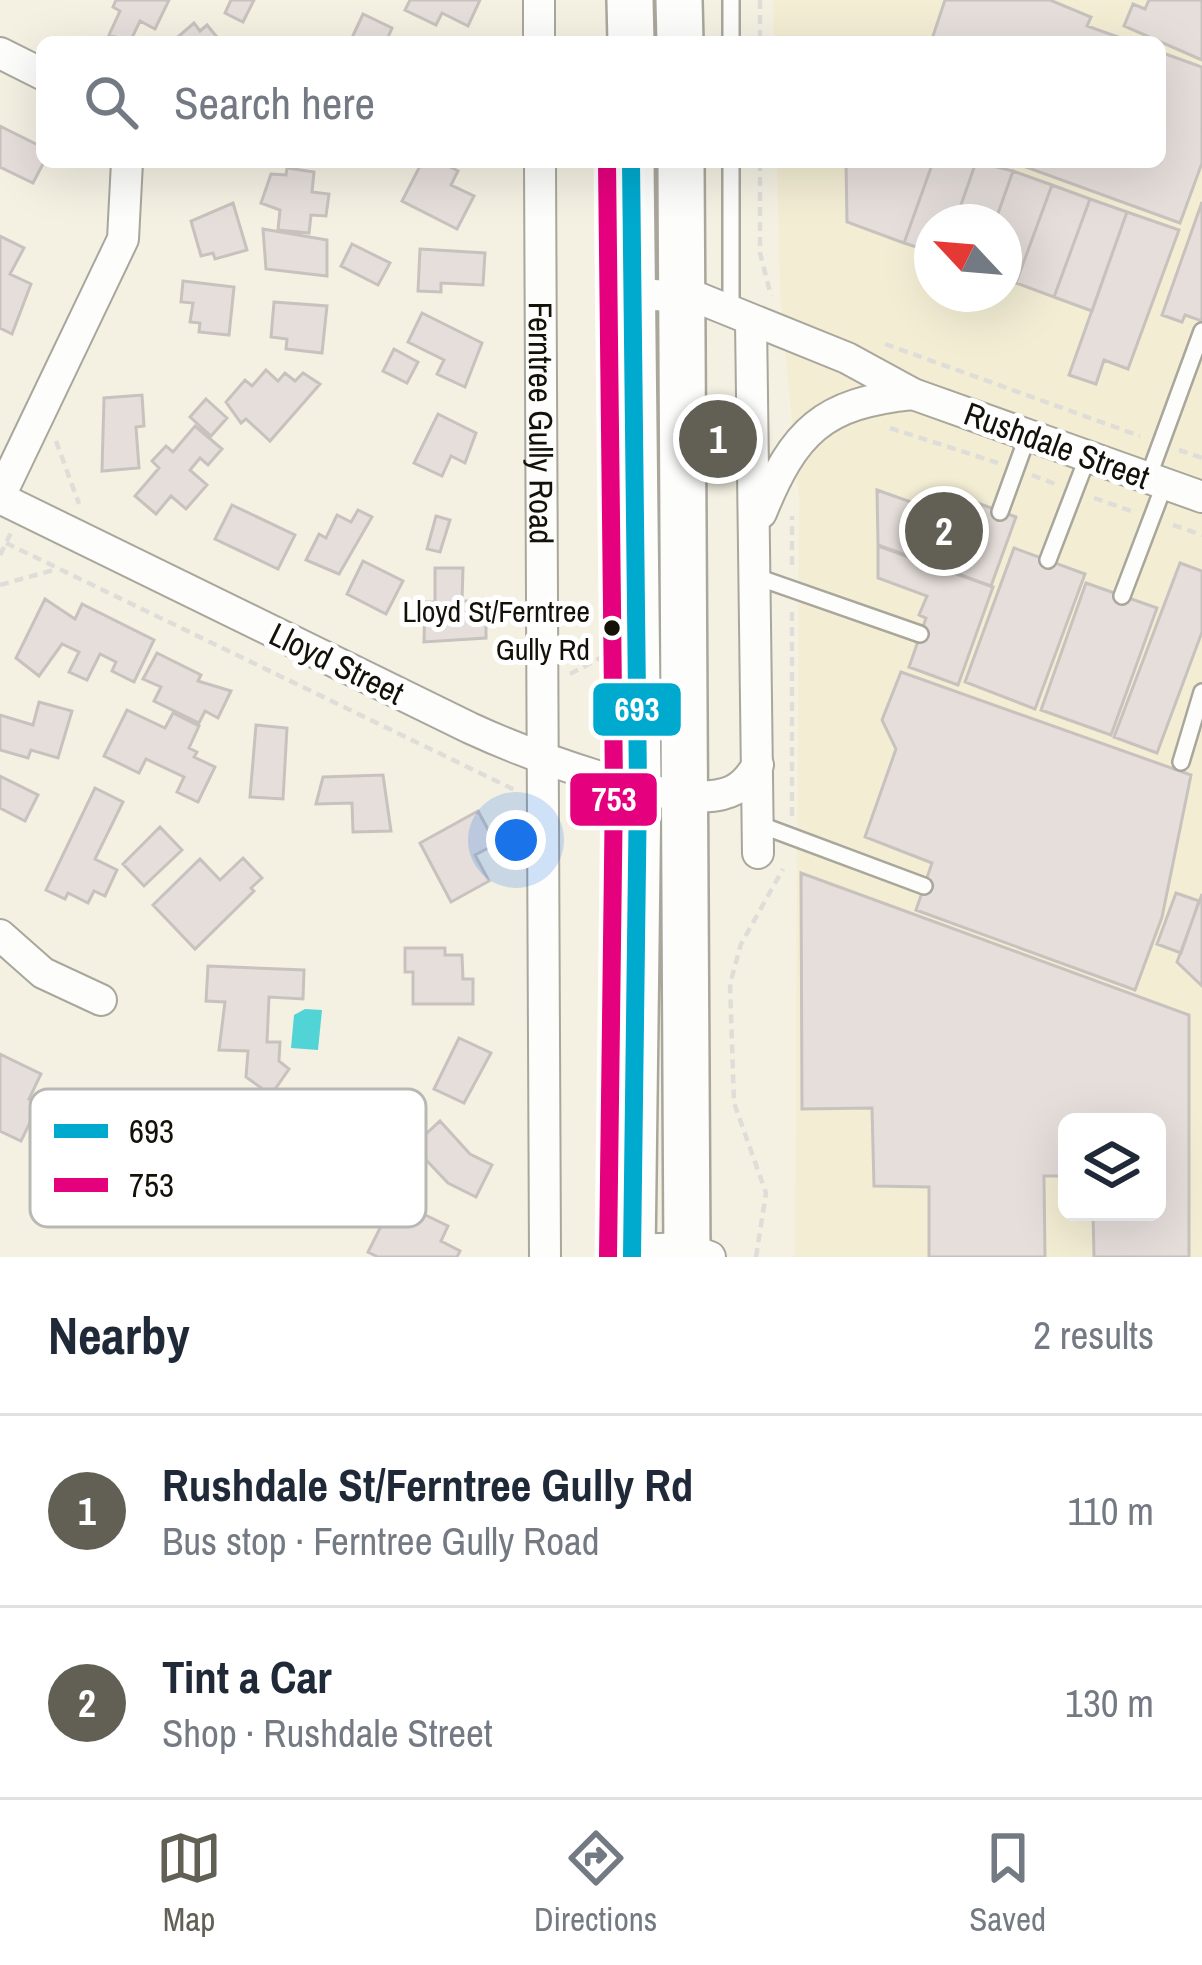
<!DOCTYPE html>
<meta charset="utf-8">
<style>
:root{--surface:#fff;--page:#f2f2f3;--text:#1f2937;--muted:#747a83;--line:#e0e1e3;--accent:#625f55}
body{margin:0;font-family:"Archivo Narrow",sans-serif;background:var(--page);color:var(--text)}
.controls{position:absolute;right:36px;bottom:36px;display:grid;overflow:hidden;border-radius:18px;box-shadow:0 12px 48px #0002}
.controls button{width:108px;height:108px;display:grid;place-items:center;padding:0;border:0;border-bottom:3px solid var(--line);background:var(--surface);color:var(--text);font:60px sans-serif}
.compass{position:absolute;left:914px;top:204px;width:108px;height:108px;border-radius:50%;background:var(--surface);box-shadow:0 12px 48px #0002;rotate:296deg}
.you{position:absolute;left:516px;top:840px;width:42px;height:42px;margin:-30px;border:9px solid #fff;border-radius:50%;background:#1a73e8;box-shadow:0 0 0 18px #1a73e833}
.badge{display:grid;place-items:center;width:78px;height:78px;border-radius:50%;background:var(--accent);color:#fff;font-size:39px;font-weight:700}
.pin{position:absolute;translate:-50% -50%;border:6px solid #fff;box-shadow:0 3px 12px #0006}
.list{margin:0;padding:0;list-style:none}
h2{display:flex;justify-content:space-between;align-items:center;height:156px;margin:0;padding:0 48px;font-size:51px}
h2 small{font-size:39px;font-weight:400;color:var(--muted)}
.list li{display:grid;grid-template-columns:78px 1fr auto;gap:36px;align-items:center;box-sizing:border-box;height:192px;padding:0 48px;border-top:3px solid var(--line)}
.list b{display:block;font-size:45px;white-space:nowrap}
.list p{margin:0;font-size:39px;white-space:nowrap;color:var(--muted)}
.list em{font-size:39px;font-style:normal;color:var(--muted)}
.icon{flex:none;width:66px;height:66px;fill:none;stroke:currentColor;stroke-width:2;stroke-linecap:round;stroke-linejoin:round}
.map{position:relative;flex:none;width:1202px;height:1257px;overflow:hidden}
.search{position:absolute;background:var(--surface);box-shadow:0 12px 48px #0002;left:36px;right:36px;top:36px;height:132px;display:flex;align-items:center;gap:30px;box-sizing:border-box;padding:0 42px;border-radius:18px;color:var(--muted);font-size:45px}
.sheet{height:540px;background:var(--surface)}
nav{display:flex;justify-content:space-around;align-items:center;box-sizing:border-box;height:168px;border-top:3px solid var(--line);background:var(--surface);font-size:33px;color:var(--muted)}
nav a{display:grid;justify-items:center;gap:6px}
nav .on{color:var(--accent)}
.map>svg:first-child{display:block}
.built{fill:#f3edd4;fill-rule:evenodd}
.water{fill:#52d4d6}
.building{fill:#e5dedb;stroke:#c8c2bf;stroke-width:3}
.lines{fill:none;stroke-linecap:round;stroke-linejoin:round}
.service-casing{stroke:#a9a69c;stroke-width:20}
.minor-casing{stroke:#a9a69c;stroke-width:34}
.primary-casing{stroke:#a9a69c;stroke-width:50}
.path{stroke:#deddd8;stroke-width:4.5;stroke-dasharray:9 6;stroke-linecap:butt}
.service{stroke:#fdfdfb;stroke-width:15}
.minor{stroke:#fdfdfb;stroke-width:30}
.primary{stroke:#fdfdfb;stroke-width:45}
.bus-1-casing{stroke:#fff;stroke-width:27}
.bus-2-casing{stroke:#fff;stroke-width:27}
.bus-1{stroke:#00a9ce;stroke-width:18}
.bus-2{stroke:#e5007d;stroke-width:18}
.bus-dot{fill:#131108;stroke:#fff;stroke-width:4.5}
.labels{text-anchor:middle;dominant-baseline:central;stroke-width:10;stroke-linejoin:round;paint-order:stroke}
.bus-label{font-size:30px;fill:#131108;stroke:#fff;text-anchor:end}
.street-label{font-size:33px;fill:#131108;stroke:#fff}
.key{fill:#fff;stroke:#b8b8b5;stroke-width:3}
.key-label{font-size:33px;fill:#131108}
.line-badge{stroke:#fff;stroke-width:4.5}
.badge-label{font-size:33px;text-anchor:middle;font-weight:bold;fill:#fff}
</style>
<div class="map">
<svg width="1202" height="1257" viewBox="0 0 1202 1257">
<rect width="100%" height="100%" fill="#f4f1e3"/>
<path class="built" d="M 773,0 L 1202,0 L 1202,1257 L 795,1257 L 799,499 L 780,292 L 777,162 L 1160,162 L 1160,42 L 774,42 ZM 932,222 L 1004,222 L 1004,294 L 932,294 ZM 1067,1122 L 1157,1122 L 1157,1212 L 1067,1212 Z"/>
<path class="water" d="M 305,1009 L 322,1010 L 318,1050 L 291,1048 L 294,1015 Z"/>
<path class="building" d="M 116,0 L 169,0 L 155,29 L 140,21 L 130,42 L 109,35 L 120,11 L 113,7 Z
M 231,0 L 254,0 L 243,22 L 225,13 Z
M 410,0 L 480,0 L 468,26 L 442,13 L 436,25 L 405,10 Z
M 945,0 L 1050,0 L 1091,17 L 1087,26 L 1132,42 L 931,42 Z
M 1149,0 L 1202,0 L 1202,60 L 1124,26 L 1133,4 L 1145,9 Z
M 363,14 L 392,28 L 386,42 L 350,42 Z
M 194,23 L 200,31 L 207,25 L 221,42 L 172,42 Z
M 1160,52 L 1202,67 L 1202,163 L 1180,223 L 1012,162 L 1160,162 Z
M 0,126 L 42,147 L 44,162 L 33,183 L 0,167 Z
M 422,162 L 440,162 L 458,171 L 451,185 L 474,196 L 457,229 L 402,201 Z
M 846,162 L 933,162 L 904,243 L 847,222 Z
M 933,162 L 976,162 L 955,222 L 932,222 L 932,252 L 904,243 Z
M 976,162 L 1013,171 L 995,222 L 955,222 Z
M 287,168 L 314,172 L 312,192 L 329,194 L 326,216 L 311,215 L 309,233 L 278,230 L 280,210 L 261,203 L 271,174 L 286,175 Z
M 1013,171 L 1052,185 L 1016,283 L 1004,279 L 1004,222 L 995,222 Z
M 1052,185 L 1090,199 L 1054,297 L 1016,283 Z
M 1090,199 L 1127,212 L 1092,311 L 1054,297 Z
M 1202,202 L 1202,321 L 1185,315 L 1182,322 L 1162,315 Z
M 233,203 L 247,250 L 215,259 L 213,253 L 201,256 L 191,221 Z
M 1127,212 L 1179,230 L 1128,369 L 1104,360 L 1096,384 L 1069,375 Z
M 263,229 L 327,240 L 327,276 L 266,269 Z
M 0,236 L 24,248 L 10,274 L 31,284 L 12,334 L 0,328 Z
M 352,244 L 390,263 L 378,285 L 341,266 Z
M 420,249 L 485,253 L 483,285 L 441,283 L 441,292 L 418,291 Z
M 183,281 L 234,287 L 229,335 L 199,332 L 200,323 L 190,322 L 193,303 L 181,302 Z
M 274,302 L 327,306 L 322,353 L 286,349 L 287,339 L 271,337 Z
M 422,313 L 482,343 L 465,387 L 437,374 L 444,360 L 408,342 Z
M 394,349 L 418,362 L 407,383 L 383,371 Z
M 266,370 L 278,381 L 285,373 L 295,381 L 303,373 L 320,384 L 270,441 L 246,419 L 241,423 L 226,402 L 245,380 L 252,386 Z
M 142,395 L 144,426 L 136,427 L 139,468 L 102,471 L 104,398 Z
M 206,399 L 227,418 L 211,436 L 190,417 Z
M 438,414 L 476,433 L 465,463 L 451,456 L 442,476 L 414,463 Z
M 195,426 L 222,449 L 208,465 L 200,458 L 190,470 L 207,485 L 186,509 L 171,496 L 156,514 L 135,496 L 159,468 L 152,461 L 166,446 L 173,452 Z
M 877,490 L 953,517 L 961,497 L 1016,517 L 991,586 L 878,545 Z
M 232,505 L 295,535 L 278,569 L 215,539 Z
M 358,510 L 372,517 L 339,574 L 306,560 L 319,534 L 326,538 L 337,515 L 351,522 Z
M 436,516 L 450,520 L 440,552 L 427,549 Z
M 878,546 L 993,587 L 958,685 L 909,667 L 926,618 L 919,615 L 927,596 L 878,578 Z
M 1014,548 L 1085,574 L 1035,709 L 965,682 Z
M 363,561 L 403,581 L 386,614 L 347,594 Z
M 1180,563 L 1202,571 L 1202,632 L 1157,753 L 1114,737 Z
M 435,568 L 463,568 L 462,601 L 486,601 L 486,638 L 424,642 L 425,602 L 435,602 Z
M 1086,583 L 1157,608 L 1111,735 L 1041,710 Z
M 45,599 L 75,619 L 82,604 L 154,640 L 134,682 L 112,671 L 116,662 L 100,654 L 87,680 L 69,672 L 79,652 L 62,644 L 39,676 L 16,658 Z
M 157,653 L 201,675 L 198,681 L 231,691 L 218,718 L 205,711 L 199,723 L 154,701 L 161,687 L 143,679 Z
M 901,672 L 1191,775 L 1162,917 L 1135,990 L 916,910 L 932,863 L 865,837 L 896,749 L 882,720 Z
M 39,702 L 72,711 L 58,758 L 31,750 L 28,758 L 0,750 L 0,715 L 33,725 Z
M 127,710 L 165,728 L 173,713 L 199,726 L 189,748 L 197,752 L 194,757 L 215,767 L 198,802 L 177,792 L 184,777 L 146,759 L 139,773 L 104,756 Z
M 256,725 L 287,728 L 283,799 L 250,797 Z
M 383,775 L 391,831 L 353,832 L 352,803 L 316,804 L 323,777 Z
M 0,776 L 38,795 L 25,821 L 0,808 Z
M 95,788 L 123,802 L 95,859 L 117,870 L 105,896 L 94,891 L 88,903 L 68,893 L 65,899 L 46,890 Z
M 478,811 L 496,844 L 475,855 L 489,881 L 451,902 L 420,843 Z
M 160,827 L 182,850 L 144,886 L 123,864 Z
M 243,858 L 262,878 L 251,888 L 254,891 L 195,949 L 153,905 L 200,859 L 220,880 Z
M 801,873 L 1189,1015 L 1189,1257 L 1094,1257 L 1093,1212 L 1157,1212 L 1157,1122 L 1067,1122 L 1067,1176 L 1044,1176 L 1045,1257 L 929,1257 L 929,1187 L 874,1186 L 872,1108 L 802,1109 Z
M 1176,893 L 1199,901 L 1181,953 L 1157,944 Z
M 1202,894 L 1202,986 L 1177,962 Z
M 405,948 L 445,948 L 445,955 L 462,955 L 463,979 L 473,979 L 473,1004 L 413,1004 L 413,972 L 405,972 Z
M 208,966 L 304,970 L 303,999 L 269,997 L 267,1042 L 280,1042 L 279,1061 L 289,1069 L 271,1095 L 246,1077 L 248,1051 L 219,1050 L 225,1002 L 206,1001 Z
M 459,1038 L 491,1053 L 464,1103 L 434,1089 Z
M 0,1054 L 41,1074 L 29,1099 L 39,1104 L 21,1141 L 0,1131 Z
M 440,1121 L 470,1154 L 492,1165 L 476,1197 L 448,1183 L 413,1146 Z
M 394,1200 L 448,1226 L 441,1241 L 460,1251 L 457,1257 L 378,1257 L 368,1252 Z"/>
<g class="lines">
<g class="service-casing">
<path id="service" d="M 731,0 L 731,42
M 731,162 L 731,312
M 1148,478 L 1202,331
M 1000,512 L 1028,435
M 1048,560 L 1088,456
M 757,577 L 920,634
M 1122,596 L 1165,483
M 1181,762 L 1202,692
M 758,824 L 924,886"/>
</g>
<g class="minor-casing">
<g id="minor">
<path d="M 539,0 L 539,42"/>
<path d="M 0,53 L 42,74"/>
<path id="s1" d="M 540,162 L 545,1257"/>
<path d="M 631,294 L 696,297 L 847,358 L 913,394 L 1202,497"/>
<path d="M 751,320 L 758,853"/>
<path d="M 0,496 L 123,239 L 127,162"/>
<path d="M 0,498 L 470,728 C 522,752 669,809 723,794 C 740,790 749,779 758,765"/>
<path d="M 761,513 C 794,431 823,403 913,394"/>
<path d="M 0,935 L 43,973 L 101,1000"/>
<path d="M 632,1250 L 687,1248 L 710,1257"/>
</g>
</g>
<g class="primary-casing">
<path id="primary" d="M 630,0 L 631,42
M 679,0 L 680,42
M 631,162 L 638,786 L 632,1257
M 681,162 L 687,1257"/>
</g>
<path class="path" d="M 760,0 L 760,42
M 760,162 L 760,253 L 771,296
M 885,344 L 1140,436
M 890,428 L 998,463
M 56,441 L 79,504
M 1179,450 L 1202,458
M 1032,475 L 1055,484
M 1094,498 L 1134,512
M 1173,525 L 1202,535
M 6,543 L 517,791
M 0,555 L 11,533
M 792,565 L 792,516
M 0,585 L 57,569
M 792,612 L 792,817
M 570,674 L 602,657
M 756,1257 L 766,1193 L 734,1103 L 730,984 L 741,944 L 783,869"/>
<use href="#service" class="service"/>
<use href="#minor" class="minor"/>
<use href="#primary" class="primary"/>
<g class="bus-1-casing">
<path id="bus-1" d="M 631,162 L 638,786 L 632,1257"/>
</g>
<g class="bus-2-casing">
<path id="bus-2" d="M 607,162 L 614,786 L 608,1257"/>
</g>
<use href="#bus-1" class="bus-1"/>
<use href="#bus-2" class="bus-2"/>
</g>
<circle class="bus-dot" cx="612" cy="628" r="10"/>
<g class="labels">
<g class="bus-label">
<text x="590" y="611">Lloyd St/Ferntree<tspan x="590" dy="38">Gully Rd</tspan></text>
</g>
<g class="street-label">
<text stroke="none"><textPath href="#s1" startOffset="261">Ferntree Gully Road</textPath></text>
<text transform="translate(1057 445) rotate(20)">Rushdale Street</text>
<text transform="translate(337 663) rotate(26)">Lloyd Street</text>
</g>
</g>
<rect x="30" y="1089" width="396" height="138" rx="18" class="key"/>
<rect x="54" y="1124" width="54" height="14" fill="#00a9ce"/>
<rect x="54" y="1178" width="54" height="14" fill="#e5007d"/>
<g class="key-label">
<text x="129" y="1143">693</text>
<text x="129" y="1197">753</text>
</g>
<g class="line-badge">
<rect x="591" y="681" width="92" height="57" rx="12" fill="#00a9ce"/>
<rect x="568" y="771" width="91" height="57" rx="12" fill="#e5007d"/>
</g>
<g class="badge-label">
<text x="637" y="721">693</text>
<text x="614" y="811">753</text>
</g>
</svg>
<div class="controls">
<button><svg class="icon" aria-label="layers" viewBox="0 0 24 24"><path d="M12 4l9 5-9 5-9-5zM3 14l9 5 9-5"/></svg></button>
</div>
<svg class="compass" viewBox="-18 -18 36 36"><path d="M0-13l5 13h-10z" fill="#e53935"/><path d="M0 13l5-13h-10z" fill="#747a83"/></svg>
<div class="you"></div>
<div class="pin badge" style="left:718px;top:439px">1</div>
<div class="pin badge" style="left:944px;top:531px">2</div>
<div class="search"><svg class="icon" aria-label="search" viewBox="0 0 24 24"><circle cx="10" cy="10" r="6"/><path d="M15 15l6 6"/></svg>Search here</div>
</div>
<section class="sheet">
<h2>Nearby<small>2 results</small></h2>
<ul class="list">
<li><span class="badge">1</span><div><b>Rushdale St/Ferntree Gully Rd</b><p>Bus stop · Ferntree Gully Road</p></div><em>110 m</em></li>
<li><span class="badge">2</span><div><b>Tint a Car</b><p>Shop · Rushdale Street</p></div><em>130 m</em></li>
</ul>
</section>
<nav>
<a class="on"><svg class="icon" aria-label="map" viewBox="0 0 24 24"><path d="M3 6l6-2 6 2 6-2v14l-6 2-6-2-6 2zM9 4v14M15 6v14"/></svg>Map</a>
<a><svg class="icon" aria-label="directions" viewBox="0 0 24 24"><path d="M12 3l9 9-9 9-9-9zM9 14v-3h6M13 9l2 2-2 2"/></svg>Directions</a>
<a><svg class="icon" aria-label="saved" viewBox="0 0 24 24"><path d="M7 4h10v16l-5-4-5 4z"/></svg>Saved</a>
</nav>
